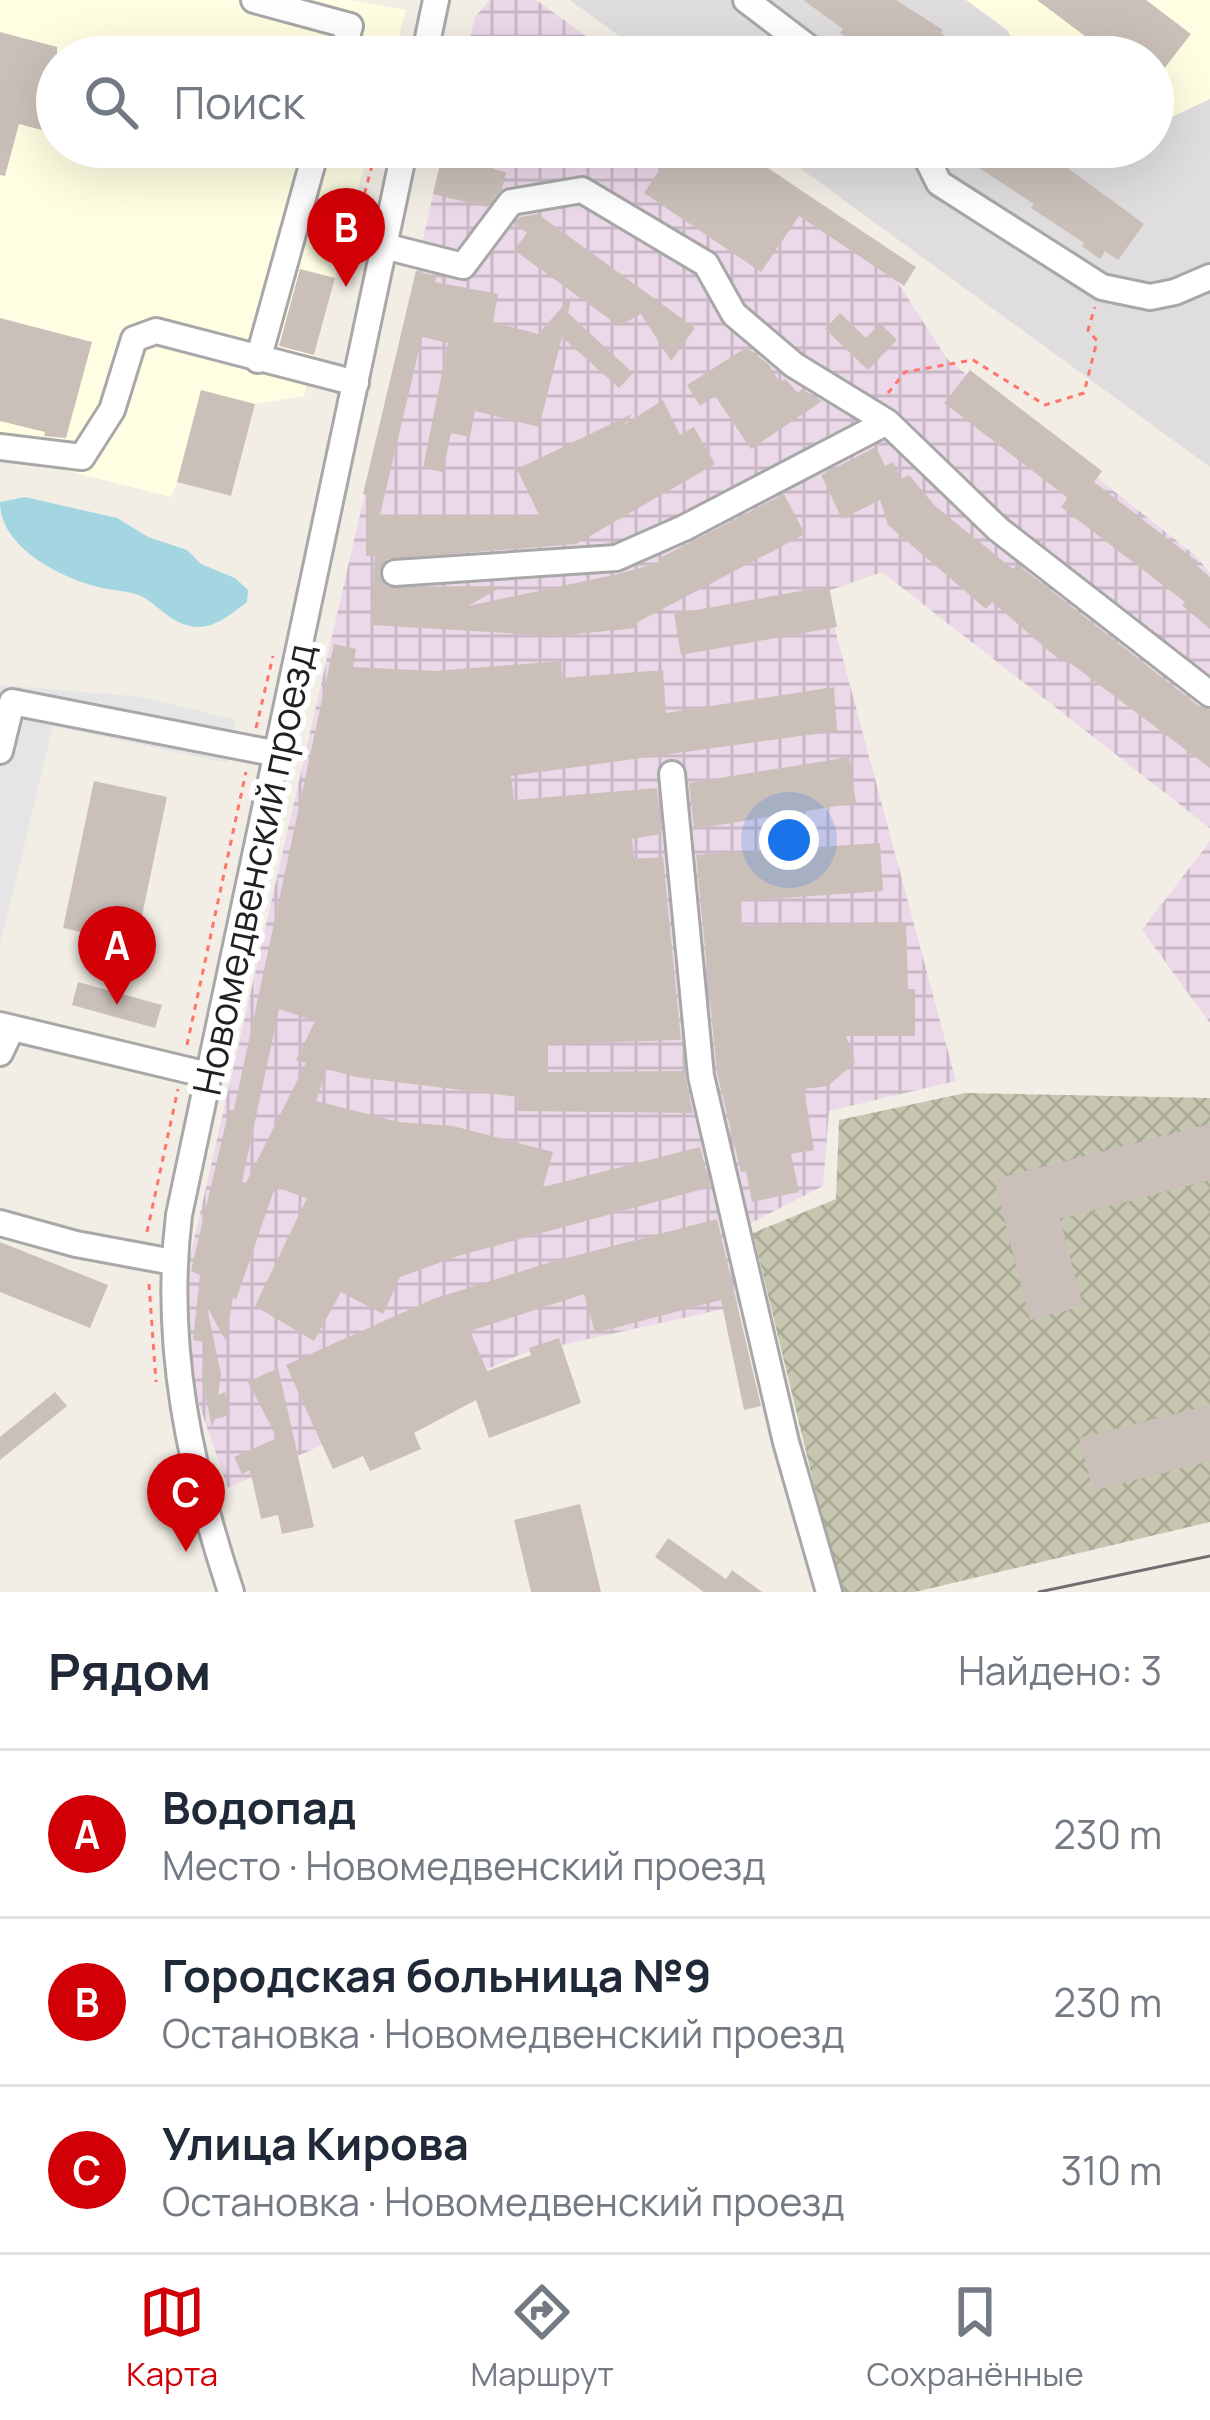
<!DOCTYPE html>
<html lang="ru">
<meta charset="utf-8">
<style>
:root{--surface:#fff;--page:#f2f2f3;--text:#1f2937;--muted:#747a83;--line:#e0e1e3;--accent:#d10007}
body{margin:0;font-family:Manrope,sans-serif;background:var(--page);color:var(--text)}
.you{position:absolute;left:789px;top:840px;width:42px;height:42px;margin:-30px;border:9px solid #fff;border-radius:50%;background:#1a73e8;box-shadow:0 0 0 18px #1a73e833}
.badge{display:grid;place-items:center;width:78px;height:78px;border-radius:50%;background:var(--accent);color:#fff;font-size:39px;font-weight:700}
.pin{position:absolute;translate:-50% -99px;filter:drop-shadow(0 3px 6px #0008)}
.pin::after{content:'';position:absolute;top:63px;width:42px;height:36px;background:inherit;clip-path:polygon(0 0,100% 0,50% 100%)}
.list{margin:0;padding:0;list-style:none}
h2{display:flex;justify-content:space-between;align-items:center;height:156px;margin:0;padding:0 48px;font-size:51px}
h2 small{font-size:39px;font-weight:400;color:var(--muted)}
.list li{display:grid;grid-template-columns:78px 1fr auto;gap:36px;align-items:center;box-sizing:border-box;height:168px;padding:0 48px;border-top:3px solid var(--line)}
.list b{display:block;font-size:45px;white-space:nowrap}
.list p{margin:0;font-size:39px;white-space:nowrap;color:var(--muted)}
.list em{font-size:39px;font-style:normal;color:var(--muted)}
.icon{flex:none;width:66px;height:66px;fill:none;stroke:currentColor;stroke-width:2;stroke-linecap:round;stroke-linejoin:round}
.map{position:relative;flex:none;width:1210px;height:1592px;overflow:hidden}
.search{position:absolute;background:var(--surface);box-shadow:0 12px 48px #0002;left:36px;right:36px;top:36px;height:132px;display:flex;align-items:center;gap:30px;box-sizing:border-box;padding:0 42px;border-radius:66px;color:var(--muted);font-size:45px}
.sheet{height:660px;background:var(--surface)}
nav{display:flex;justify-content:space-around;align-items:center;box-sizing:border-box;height:168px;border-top:3px solid var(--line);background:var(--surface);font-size:33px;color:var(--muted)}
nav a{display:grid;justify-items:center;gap:6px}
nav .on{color:var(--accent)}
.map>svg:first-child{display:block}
.residential{fill:#dfdddd}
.industrial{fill:url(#industrial-grid)}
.education{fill:#fffee2}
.construction{fill:url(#construction-cross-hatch)}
.parking{fill:#e5e5e5}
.water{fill:#a4d6e2}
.building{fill:#cac0b9;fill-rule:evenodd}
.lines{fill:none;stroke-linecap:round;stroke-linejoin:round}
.minor-casing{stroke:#a8a8a8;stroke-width:30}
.path{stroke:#ff756a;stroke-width:3;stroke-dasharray:6 6;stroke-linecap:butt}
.minor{stroke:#fff;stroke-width:24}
.tram{stroke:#6f6f6f;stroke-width:3}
.labels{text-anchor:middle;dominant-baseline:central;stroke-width:12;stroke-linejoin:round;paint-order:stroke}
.street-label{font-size:39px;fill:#212121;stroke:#fff}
</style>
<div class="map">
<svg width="1210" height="1592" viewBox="0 0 1210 1592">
<defs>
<pattern id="industrial-grid" width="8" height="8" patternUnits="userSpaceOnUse" patternTransform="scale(3)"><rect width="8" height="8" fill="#ebd8e8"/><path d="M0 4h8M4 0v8" fill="none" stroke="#c9b9c7"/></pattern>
<pattern id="construction-cross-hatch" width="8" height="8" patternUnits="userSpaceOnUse" patternTransform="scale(3)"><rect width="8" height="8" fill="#c7c7b1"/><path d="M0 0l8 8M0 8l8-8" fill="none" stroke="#abab98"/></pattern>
</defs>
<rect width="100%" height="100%" fill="#f2eee6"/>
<path class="residential" d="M 570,0 L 1210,0 L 1210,467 L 771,147 L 1153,147 L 1153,57 L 648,57 Z"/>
<path class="industrial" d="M 490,0 L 536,0 L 615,57 L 466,57 L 475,17 Z
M 444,147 L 740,147 L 872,243 L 948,360 L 1196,556 L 1210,573 L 1210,828 L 882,572 L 825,592 L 956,1081 L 829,1111 L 823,1186 L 743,1227 L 755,1302 L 521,1354 L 228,1488 L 191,1381 L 188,1266 Z
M 1210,841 L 1210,1023 L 1142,930 Z"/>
<path class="education" d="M 0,0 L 350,0 L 406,10 L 393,57 L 57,57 L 57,147 L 369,147 L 304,396 L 255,404 L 231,496 L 177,482 L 171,497 L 0,454 Z
M 966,0 L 1210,0 L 1210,99 L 1153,126 L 1153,57 L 1023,57 L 1007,30 Z"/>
<path class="construction" d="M 965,1093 L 1210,1098 L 1210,1522 L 915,1592 L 840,1592 L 753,1233 L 836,1199 L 839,1120 Z"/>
<path class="parking" d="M 0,685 L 143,697 L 236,720 L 227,763 L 53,726 L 0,945 Z"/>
<path class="water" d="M 25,497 L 117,518 L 148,537 L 187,550 L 201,564 L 235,578 L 248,590 L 247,602 C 230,615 212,631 190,626 C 170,622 159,606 143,597 C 129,590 112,591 98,587 C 59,577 0,547 0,502 Z"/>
<path class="building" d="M 803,0 L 896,0 L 943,30 L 941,33 L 955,43 L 952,46 L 967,57 L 891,57 L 872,43 L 869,47 L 861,41 L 858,46 L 840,33 L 843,29 Z
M 1037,0 L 1146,0 L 1191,34 L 1153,83 L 1153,57 L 1113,57 Z
M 0,32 L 57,47 L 57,134 L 19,124 L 5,176 L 0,175 Z
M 675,147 L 736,147 L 916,267 L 904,286 L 799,216 L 761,272 L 644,193 Z
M 956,147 L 1039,147 L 1144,224 L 1118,260 L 1105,251 L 1100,259 L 1082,246 L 1084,243 L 1031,208 L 1034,204 L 976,166 L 978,163 Z
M 442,156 L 506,172 L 502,189 L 487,207 L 433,194 Z
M 538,214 L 695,328 L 671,361 L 641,314 L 619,326 L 514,250 L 527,233 L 515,224 L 520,217 Z
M 300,269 L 335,278 L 314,355 L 279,346 Z
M 416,271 L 436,276 L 435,282 L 498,294 L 493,322 L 538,334 L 572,296 L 568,313 L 633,373 L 619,388 L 562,337 L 539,427 L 475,411 L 470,437 L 451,433 L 443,472 L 423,468 L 448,343 L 422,337 L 380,515 L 539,515 L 517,469 L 632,414 L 624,425 L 663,400 L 680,435 L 694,427 L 715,464 L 576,544 L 387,559 L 379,573 L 387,587 L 503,586 L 468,606 L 618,574 L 661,562 L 660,558 L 784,494 L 805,534 L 636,623 L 638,628 L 555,636 L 371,625 L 375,556 L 366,556 L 366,495 L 363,494 Z
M 840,313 L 866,338 L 880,323 L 897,340 L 868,370 L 825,329 Z
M 0,318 L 92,342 L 66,438 L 44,436 L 45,432 L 0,421 Z
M 747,347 L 769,365 L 780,383 L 785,379 L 798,393 L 802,389 L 822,401 L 751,449 L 715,396 L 700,406 L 687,385 Z
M 970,370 L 1102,471 L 1094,482 L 1198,562 L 1196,565 L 1210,577 L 1210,629 L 1182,605 L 1185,602 L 1061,507 L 1068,498 L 944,403 Z
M 201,390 L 255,404 L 231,496 L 177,482 Z
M 876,447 L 885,466 L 893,462 L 901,479 L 909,475 L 935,506 L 1013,569 L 1017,564 L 1200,707 L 1210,710 L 1210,768 L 1065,659 L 1062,662 L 992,602 L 986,609 L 888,525 L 880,500 L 842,519 L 821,475 Z
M 829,586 L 837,627 L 681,655 L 674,614 Z
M 334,644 L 356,649 L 353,667 L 434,671 L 561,661 L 562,678 L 663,670 L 666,713 L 834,687 L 837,731 L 511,776 L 514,800 L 657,788 L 661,834 L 632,839 L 634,859 L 663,857 L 681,1040 L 548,1044 L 548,1072 L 684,1071 L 693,1113 L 517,1111 L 518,1097 L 356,1077 L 327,1069 L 316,1101 L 399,1122 L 453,1126 L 553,1152 L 543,1187 L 700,1147 L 710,1187 L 458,1256 L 400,1277 L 383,1314 L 341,1292 L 314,1341 L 255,1306 L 307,1198 L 275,1187 L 236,1300 L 233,1297 L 226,1341 L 207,1307 L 221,1374 L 218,1395 L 225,1392 L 230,1415 L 215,1419 L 212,1427 L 202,1379 L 205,1342 L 193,1340 L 200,1275 L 191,1271 L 229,1110 L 234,1110 ZM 279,1009 L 315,1021 L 296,1060 L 306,1063 L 246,1183 L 242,1182 Z
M 849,757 L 856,803 L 694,829 L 689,783 Z
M 94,781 L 167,797 L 136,944 L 63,928 Z
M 880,843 L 883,891 L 741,901 L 742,926 L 906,922 L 908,989 L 915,989 L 915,1036 L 846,1036 L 855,1062 L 828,1086 L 804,1089 L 814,1150 L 791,1154 L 799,1192 L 752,1202 L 746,1171 L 741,1172 L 717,1073 L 696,855 Z
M 78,982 L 162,1005 L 155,1028 L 72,1005 Z
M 1210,1124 L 1210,1180 L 1060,1219 L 1083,1306 L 1030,1320 L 994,1179 Z
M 717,1219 L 761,1406 L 744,1410 L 721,1300 L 595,1333 L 584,1294 L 470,1331 L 487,1371 L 531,1355 L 529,1348 L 559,1338 L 581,1403 L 489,1438 L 476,1400 L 414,1433 L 421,1449 L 370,1471 L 363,1456 L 333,1469 L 286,1365 L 433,1299 L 551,1262 Z
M 0,1242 L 108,1285 L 90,1328 L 0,1292 Z
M 278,1368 L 314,1527 L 282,1534 L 278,1515 L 261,1519 L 250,1470 L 242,1474 L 234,1457 L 277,1438 L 248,1382 Z
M 55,1392 L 67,1406 L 0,1460 L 0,1437 Z
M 1210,1405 L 1210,1461 L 1093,1491 L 1079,1438 Z
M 580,1504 L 601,1592 L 531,1592 L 514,1520 Z
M 668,1538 L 726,1579 L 732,1570 L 762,1592 L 704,1592 L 655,1557 Z"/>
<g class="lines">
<g class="minor-casing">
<path id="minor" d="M 254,0 L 350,26 L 341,57
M 746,0 L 821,57
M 424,57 L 436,0
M 921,147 L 939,183 L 1102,287 L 1150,297 L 1175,292 L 1210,277
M 384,246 L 463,266 L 511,202 L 582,190 L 706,264 L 734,314 L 794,365 L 887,422 L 998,529 L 1210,694
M 258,360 L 317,147
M 0,447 L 82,457 L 112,410 L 134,339 L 156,331 L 356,383
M 395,573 L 616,558 L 684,528 L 887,422
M 0,751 L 12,702 L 278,754
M 672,774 L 701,1076 L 786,1442 L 829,1592
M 0,1025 L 208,1075
M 0,1053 L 12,1028
M 0,1223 L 76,1244 L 173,1262
M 231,1592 C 190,1468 163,1345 179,1215 L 405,147"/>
</g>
<path class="path" d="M 363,228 L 358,218 L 377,147
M 888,393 L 905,372 L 973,360 L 1045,405 L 1084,393 L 1097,341 L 1088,330 L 1095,307
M 256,728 L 273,656
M 187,1045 L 246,772
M 147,1232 L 178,1089
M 149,1284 L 156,1382"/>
<use href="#minor" class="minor"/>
<path class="tram" d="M 1039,1592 L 1210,1556"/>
</g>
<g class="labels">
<g class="street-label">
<text transform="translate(253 869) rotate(-78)">Новомедвенский проезд</text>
</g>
</g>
</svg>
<div class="you"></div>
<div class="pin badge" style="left:117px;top:1005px">A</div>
<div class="pin badge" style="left:346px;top:287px">B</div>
<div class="pin badge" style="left:186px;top:1552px">C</div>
<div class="search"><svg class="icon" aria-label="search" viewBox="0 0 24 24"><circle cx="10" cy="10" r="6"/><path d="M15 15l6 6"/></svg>Поиск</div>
</div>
<section class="sheet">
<h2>Рядом<small>Найдено: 3</small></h2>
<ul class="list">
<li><span class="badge">A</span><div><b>Водопад</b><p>Место · Новомедвенский проезд</p></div><em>230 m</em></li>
<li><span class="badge">B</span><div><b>Городская больница №9</b><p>Остановка · Новомедвенский проезд</p></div><em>230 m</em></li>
<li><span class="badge">C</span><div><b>Улица Кирова</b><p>Остановка · Новомедвенский проезд</p></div><em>310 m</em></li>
</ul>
</section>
<nav>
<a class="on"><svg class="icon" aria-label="map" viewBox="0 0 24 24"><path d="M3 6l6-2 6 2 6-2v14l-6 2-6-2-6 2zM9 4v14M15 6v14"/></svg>Карта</a>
<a><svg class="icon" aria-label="directions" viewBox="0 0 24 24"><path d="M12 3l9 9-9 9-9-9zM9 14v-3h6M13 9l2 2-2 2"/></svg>Маршрут</a>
<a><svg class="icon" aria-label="saved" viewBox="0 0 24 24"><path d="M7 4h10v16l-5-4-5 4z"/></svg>Сохранённые</a>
</nav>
